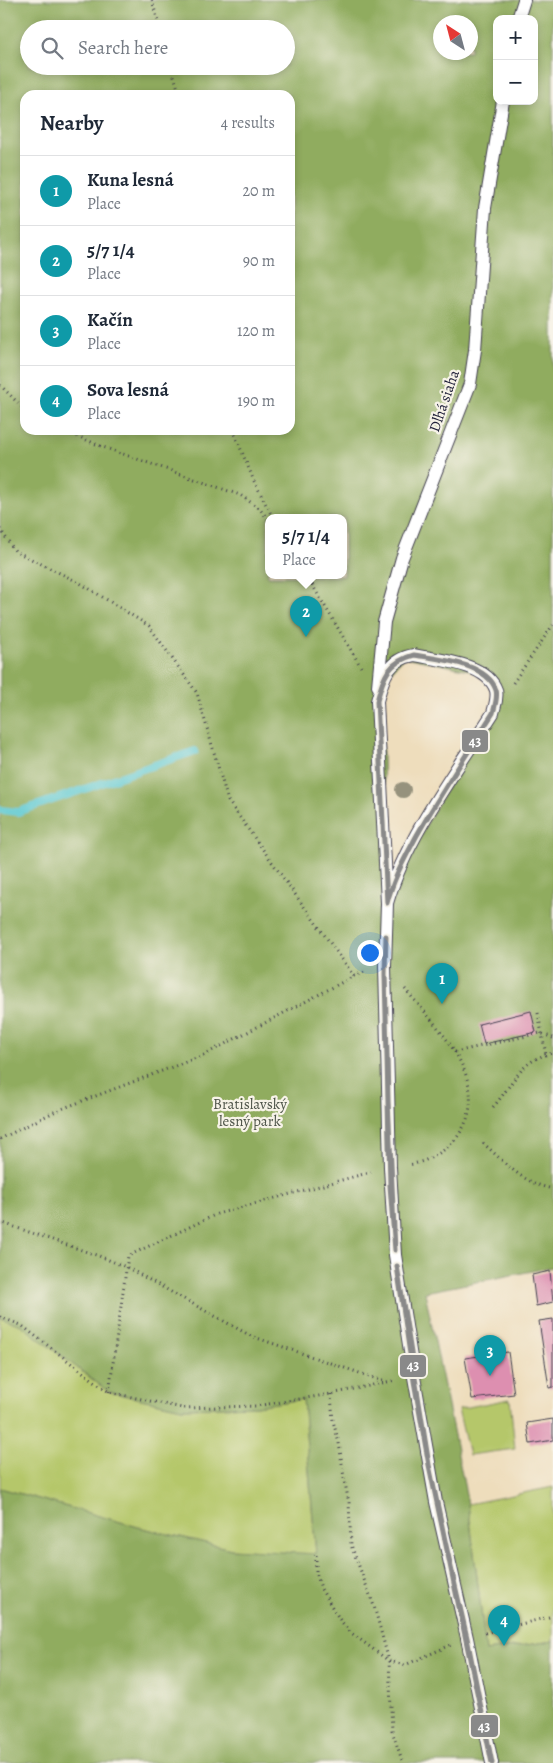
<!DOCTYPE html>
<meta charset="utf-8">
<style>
:root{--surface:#fff;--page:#f6f6f7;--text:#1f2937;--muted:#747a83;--line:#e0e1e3;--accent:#1f6fb2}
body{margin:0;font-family:Alegreya,serif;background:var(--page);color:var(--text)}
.controls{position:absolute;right:15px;top:15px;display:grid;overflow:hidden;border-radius:10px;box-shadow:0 2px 8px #0003}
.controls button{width:45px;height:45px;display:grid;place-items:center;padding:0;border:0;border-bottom:1px solid var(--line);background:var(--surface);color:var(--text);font:25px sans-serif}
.compass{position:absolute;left:433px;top:15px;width:45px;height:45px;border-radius:50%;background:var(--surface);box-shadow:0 2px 8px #0003;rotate:324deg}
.you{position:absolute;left:369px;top:952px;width:18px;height:18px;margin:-12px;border:4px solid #fff;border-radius:50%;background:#1a73e8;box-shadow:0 0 0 8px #1a73e833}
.badge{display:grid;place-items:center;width:32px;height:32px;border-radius:50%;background:var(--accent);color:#fff;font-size:16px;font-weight:700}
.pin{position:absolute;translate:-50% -41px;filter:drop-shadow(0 1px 2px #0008)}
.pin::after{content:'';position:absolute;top:26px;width:18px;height:15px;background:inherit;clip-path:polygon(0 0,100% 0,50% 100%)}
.popup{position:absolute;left:265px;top:514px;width:82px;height:65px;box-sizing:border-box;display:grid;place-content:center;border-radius:10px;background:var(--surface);filter:drop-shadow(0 1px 4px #0005);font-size:16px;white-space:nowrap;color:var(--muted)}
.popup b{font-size:19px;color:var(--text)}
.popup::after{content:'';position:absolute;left:50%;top:100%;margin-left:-10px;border:10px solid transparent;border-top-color:var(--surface)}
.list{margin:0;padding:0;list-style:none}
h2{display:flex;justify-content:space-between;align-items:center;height:65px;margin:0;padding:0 20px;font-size:21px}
h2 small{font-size:16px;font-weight:400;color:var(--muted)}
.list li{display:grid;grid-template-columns:32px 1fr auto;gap:15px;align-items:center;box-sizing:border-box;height:70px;padding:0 20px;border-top:1px solid var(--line)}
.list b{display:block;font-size:19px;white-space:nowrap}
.list p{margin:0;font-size:16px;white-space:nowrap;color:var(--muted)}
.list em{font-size:16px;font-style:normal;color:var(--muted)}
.icon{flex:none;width:28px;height:28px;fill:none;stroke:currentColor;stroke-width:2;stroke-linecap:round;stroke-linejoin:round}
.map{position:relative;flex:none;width:553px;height:1763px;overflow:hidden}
.search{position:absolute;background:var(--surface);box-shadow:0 2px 8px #0003;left:20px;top:20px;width:275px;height:55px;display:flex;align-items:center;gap:12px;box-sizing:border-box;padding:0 18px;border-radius:28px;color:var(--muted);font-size:19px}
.panel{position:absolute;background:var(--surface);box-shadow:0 2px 8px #0003;left:20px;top:90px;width:275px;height:345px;border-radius:15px}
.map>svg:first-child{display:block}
.green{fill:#b5c76a;stroke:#6c7452}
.forest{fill:#90ac5e;stroke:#59674c;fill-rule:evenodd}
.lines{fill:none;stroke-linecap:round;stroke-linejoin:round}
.stream{stroke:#5cc9d2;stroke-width:8}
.building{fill:#dd8fb0}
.lane-casing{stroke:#413e4e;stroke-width:14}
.path{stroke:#413e4e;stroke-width:3;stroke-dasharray:1 4;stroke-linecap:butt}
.lane{stroke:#fff;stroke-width:12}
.bus-1-casing{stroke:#f7f3e8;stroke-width:9}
.bus-1{stroke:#898989;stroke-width:5}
.tree{fill:#96927d}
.labels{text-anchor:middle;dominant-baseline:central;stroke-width:4.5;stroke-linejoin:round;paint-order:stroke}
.street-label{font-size:15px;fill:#22223b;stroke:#f7f3e8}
.park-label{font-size:15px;fill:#4e5449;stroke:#f7f3e8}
.line-badge{stroke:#f7f3e8;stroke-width:2}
.badge-label{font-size:14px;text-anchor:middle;font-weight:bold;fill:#fff}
</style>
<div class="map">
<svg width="553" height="1763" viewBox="0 0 553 1763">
<rect width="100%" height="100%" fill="#f7f3e8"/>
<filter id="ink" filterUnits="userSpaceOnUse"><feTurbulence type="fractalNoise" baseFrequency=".02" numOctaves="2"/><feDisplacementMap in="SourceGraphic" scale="10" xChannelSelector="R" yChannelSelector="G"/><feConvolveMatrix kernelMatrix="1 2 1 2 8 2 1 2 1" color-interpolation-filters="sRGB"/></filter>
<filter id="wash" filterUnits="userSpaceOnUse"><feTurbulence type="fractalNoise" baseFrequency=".0096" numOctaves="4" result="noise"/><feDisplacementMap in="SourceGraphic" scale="20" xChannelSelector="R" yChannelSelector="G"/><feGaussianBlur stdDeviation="1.12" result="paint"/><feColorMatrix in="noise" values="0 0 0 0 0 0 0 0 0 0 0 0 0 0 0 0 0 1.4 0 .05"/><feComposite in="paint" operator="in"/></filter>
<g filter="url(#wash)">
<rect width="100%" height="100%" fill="#eeddbc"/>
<path class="green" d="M 0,1317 L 21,1325 L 109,1392 L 182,1408 L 256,1406 L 303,1399 L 316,1555 L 231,1549 L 138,1527 L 0,1488 Z
M 510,1399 L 515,1449 L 469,1455 L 458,1409 Z
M 553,1487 L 553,1641 L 486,1651 L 468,1504 Z"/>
<path class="forest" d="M 0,0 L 553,0 L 553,1267 L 425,1292 L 468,1504 L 486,1651 L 553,1641 L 553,1763 L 0,1763 L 0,1488 L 138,1527 L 231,1549 L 316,1554 L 303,1399 L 256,1406 L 182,1408 L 109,1392 L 21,1325 L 0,1317 ZM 497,19 L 534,19 L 534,101 L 497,101 ZM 440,22 L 470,22 L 470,52 L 440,52 ZM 29,29 L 286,29 L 286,66 L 29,66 ZM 25,95 L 290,95 L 290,430 L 25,430 ZM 268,518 L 344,518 L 344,576 L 268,576 ZM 404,657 L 484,673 L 497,700 L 393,883 L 387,901 L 381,683 Z"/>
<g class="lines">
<path class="stream" d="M 0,810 L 18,812 L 195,751"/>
</g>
<g id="blocks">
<path class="building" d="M 531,1011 L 536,1032 L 484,1044 L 479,1024 Z
M 550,1271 L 553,1302 L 536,1306 L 532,1275 Z
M 553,1319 L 553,1387 L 549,1388 L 539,1321 Z
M 508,1352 L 514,1394 L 472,1399 L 465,1358 Z
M 553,1419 L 553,1440 L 530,1444 L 527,1423 Z"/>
</g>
</g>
<g filter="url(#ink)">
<use href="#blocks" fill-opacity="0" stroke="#413e4e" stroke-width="1"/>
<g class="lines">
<g class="lane-casing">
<path id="lane" d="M 518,19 L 524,0
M 378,686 L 384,622 L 402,558 L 470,384 L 475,350 L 485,208 L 503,101
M 387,903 C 406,837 456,771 493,713 C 495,705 498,698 496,690 C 487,663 438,660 414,655 C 387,660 383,678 377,701 L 387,903 L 385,966 L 390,1167 L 395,1255 L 414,1377 L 436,1502 L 467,1638 L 492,1763"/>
</g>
<path class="path" d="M 152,0 L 160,29
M 171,66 L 180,95
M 0,385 L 25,410
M 63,430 L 103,447 L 240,495 L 259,508 L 268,519
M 233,430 L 254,481 L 273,518
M 0,529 L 15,551 L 80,583 L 149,626 L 197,693 L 228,801 L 354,976
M 307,576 L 361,667
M 513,683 L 553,625
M 405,989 C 436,1026 494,1081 460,1133 C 449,1150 429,1161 409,1165
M 538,1013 L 546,1055
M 455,1052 L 540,1033 L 553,1038
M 493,1107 C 513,1085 520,1059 553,1053
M 0,1139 L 56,1111 L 204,1055 L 354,976 L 367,971
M 483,1143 C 507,1164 520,1182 553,1189
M 0,1222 L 99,1256 L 126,1267 L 251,1336 L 386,1382
M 0,1317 L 21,1325 L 109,1392 L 182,1408 L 256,1406 L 331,1394 L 396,1380
M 109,1392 L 128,1256 L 217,1214 L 371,1172
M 331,1394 L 333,1421 L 339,1443 L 344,1478 L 349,1503 L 351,1545 L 374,1606 L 389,1661 L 405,1665 L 451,1645
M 316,1555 L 316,1571 L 321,1589 L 340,1620 L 350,1632 L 389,1661 L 392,1731 L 403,1763
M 485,1633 L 553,1616"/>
<use href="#lane" class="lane"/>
<g class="bus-1-casing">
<path id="bus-1" d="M 414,655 C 438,659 487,663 496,690 C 498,697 495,706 493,713 C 467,754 440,794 416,837 C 405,858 393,879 387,903 L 377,701 C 383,677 388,662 414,655 Z
M 385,974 L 387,1056
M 385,974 L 387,1056
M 385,974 L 386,936
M 385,974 L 386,936
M 387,1056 L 388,1101
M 387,1056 L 388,1101
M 388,1101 L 395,1250
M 388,1101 L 390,1185 L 395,1250
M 397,1266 L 429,1465
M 397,1266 L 414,1381 L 429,1465
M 429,1465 L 447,1550
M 429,1465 L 447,1550
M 447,1550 L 467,1638 L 492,1763 Z"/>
</g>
<use href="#bus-1" class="bus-1"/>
</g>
<circle class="tree" cx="403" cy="790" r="8"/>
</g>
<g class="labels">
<g class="street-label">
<text transform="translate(444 401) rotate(-71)">Dlhá siaha</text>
</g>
<g class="park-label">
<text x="250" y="1104">Bratislavský<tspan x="250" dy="17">lesný park</tspan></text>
</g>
</g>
<g class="line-badge">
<rect x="461" y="729" width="28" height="24" rx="5" fill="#898989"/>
<rect x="399" y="1354" width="28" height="24" rx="5" fill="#898989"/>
<rect x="470" y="1714" width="29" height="24" rx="5" fill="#898989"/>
</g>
<g class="badge-label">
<text x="475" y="746">43</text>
<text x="413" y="1370">43</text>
<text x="484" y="1731">43</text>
</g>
</svg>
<div class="controls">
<button>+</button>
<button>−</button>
</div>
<svg class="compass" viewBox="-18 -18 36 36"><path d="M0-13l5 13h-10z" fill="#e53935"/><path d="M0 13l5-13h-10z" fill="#747a83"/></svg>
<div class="you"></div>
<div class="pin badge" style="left:442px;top:1004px;background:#0f9aa8">1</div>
<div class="pin badge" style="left:306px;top:637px;background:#0f9aa8">2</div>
<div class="popup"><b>5/7 1/4</b>Place</div>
<div class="pin badge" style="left:490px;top:1376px;background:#0f9aa8">3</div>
<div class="pin badge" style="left:504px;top:1646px;background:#0f9aa8">4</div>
<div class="search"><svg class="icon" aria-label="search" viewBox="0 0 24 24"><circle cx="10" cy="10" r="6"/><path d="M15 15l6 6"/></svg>Search here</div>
<section class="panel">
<h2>Nearby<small>4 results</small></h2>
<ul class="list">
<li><span class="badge" style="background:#0f9aa8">1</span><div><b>Kuna lesná</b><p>Place</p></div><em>20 m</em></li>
<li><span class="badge" style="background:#0f9aa8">2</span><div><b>5/7 1/4</b><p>Place</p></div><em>90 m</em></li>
<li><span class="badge" style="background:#0f9aa8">3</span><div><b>Kačín</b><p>Place</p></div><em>120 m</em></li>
<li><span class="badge" style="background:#0f9aa8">4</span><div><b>Sova lesná</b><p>Place</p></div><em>190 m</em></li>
</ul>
</section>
</div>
